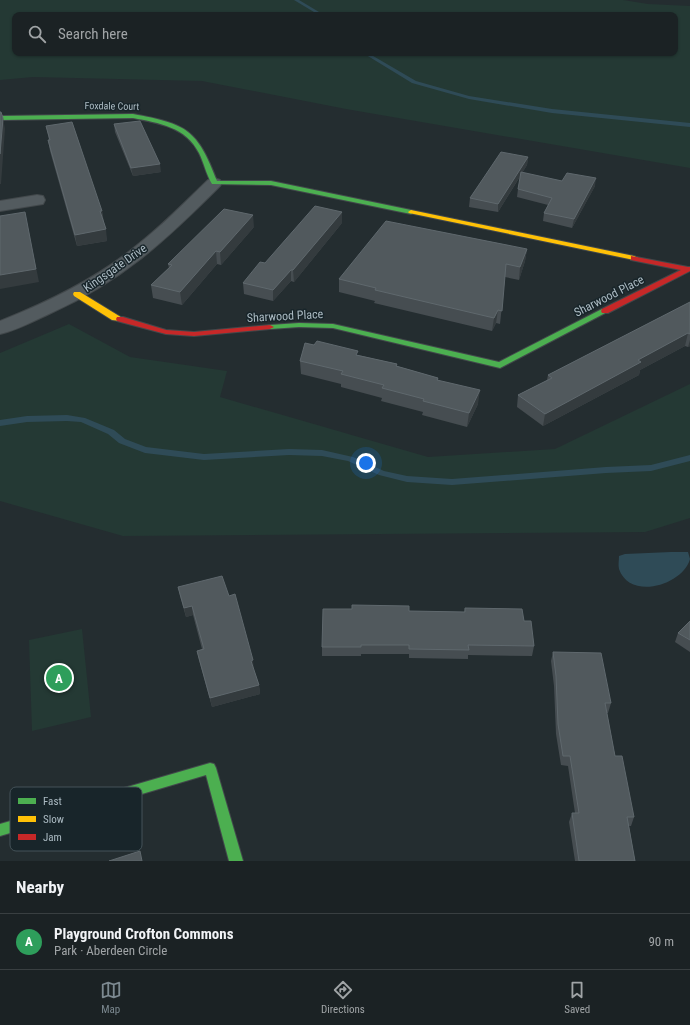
<!DOCTYPE html>
<meta charset="utf-8">
<style>
:root{--surface:#1b2224;--page:#242a2c;--text:#f1f3f6;--muted:#a0a4a6;--line:#393f41;--accent:#7c8990}
body{margin:0;font-family:"Roboto Condensed",sans-serif;background:var(--page);color:var(--text)}
.you{position:absolute;left:366px;top:463px;width:14px;height:14px;margin:-10px;border:3px solid #fff;border-radius:50%;background:#1a73e8;box-shadow:0 0 0 6px #1a73e833}
.badge{display:grid;place-items:center;width:26px;height:26px;border-radius:50%;background:var(--accent);color:#fff;font-size:13px;font-weight:700}
.pin{position:absolute;translate:-50% -50%;border:2px solid #fff;box-shadow:0 1px 4px #0006}
.list{margin:0;padding:0;list-style:none}
h2{display:flex;justify-content:space-between;align-items:center;height:52px;margin:0;padding:0 16px;font-size:17px}
h2 small{font-size:13px;font-weight:400;color:var(--muted)}
.list li{display:grid;grid-template-columns:26px 1fr auto;gap:12px;align-items:center;box-sizing:border-box;height:56px;padding:0 16px;border-top:1px solid var(--line)}
.list b{display:block;font-size:15px;white-space:nowrap}
.list p{margin:0;font-size:13px;white-space:nowrap;color:var(--muted)}
.list em{font-size:13px;font-style:normal;color:var(--muted)}
.icon{flex:none;width:22px;height:22px;fill:none;stroke:currentColor;stroke-width:2;stroke-linecap:round;stroke-linejoin:round}
.map{position:relative;flex:none;width:690px;height:861px;overflow:hidden}
.search{position:absolute;background:var(--surface);box-shadow:0 1px 3px #0004;left:12px;right:12px;top:12px;height:44px;display:flex;align-items:center;gap:10px;box-sizing:border-box;padding:0 14px;border-radius:8px;color:var(--muted);font-size:15px}
.sheet{height:108px;background:var(--surface)}
nav{display:flex;justify-content:space-around;align-items:center;box-sizing:border-box;height:56px;border-top:1px solid var(--line);background:var(--surface);font-size:11px;color:var(--muted)}
nav a{display:grid;justify-items:center;gap:2px}
nav .on{color:var(--accent)}
.map>svg:first-child{display:block}
.green{fill:#243934;fill-rule:evenodd}
.water{fill:#2f4b57}
.lines{fill:none;stroke-linecap:round;stroke-linejoin:round}
.stream{fill:#2f4b57;fill-rule:evenodd}
.street-casing{stroke:#42484b;stroke-width:2}
.fast-casing{stroke:#42484b;stroke-width:2}
.slow-casing{stroke:#42484b;stroke-width:2}
.jam-casing{stroke:#42484b;stroke-width:2}
.street{fill:#535b5f;fill-rule:evenodd}
.fast{fill:#4caf50;fill-rule:evenodd}
.slow{fill:#ffc107;fill-rule:evenodd}
.jam{fill:#c62828;fill-rule:evenodd}
.wall{fill:#464d51}
.shaded-wall{fill:#343b3e}
.building{fill:#51595d;stroke:#5f686d}
.labels{text-anchor:middle;dominant-baseline:central;stroke-width:3;stroke-linejoin:round;paint-order:stroke}
.far-street-label{font-size:10px;fill:#acbbc3;stroke:#18252a}
.street-label{font-size:12px;fill:#acbbc3;stroke:#18252a}
.key{fill:#18252a;stroke:#445258;stroke-width:1}
.key-label{font-size:11px;fill:#acbbc3}
</style>
<div class="map">
<svg width="690" height="861" viewBox="0 0 690 861">
<rect width="100%" height="100%" fill="#242d30"/>
<path class="green" d="M 0,0 L 623,0 L 648,4 L 690,6 L 690,168 L 346,109 L 202,81 L 33,77 L 0,80 ZM 15,15 L 675,15 L 675,53 L 15,53 Z
M 69,324 L 130,357 L 227,371 L 220,397 L 428,457 L 555,449 L 690,384 L 690,518 L 645,532 L 123,536 L 0,501 L 0,353 Z
M 82,629 L 91,717 L 32,731 L 29,640 Z"/>
<path class="water" d="M 671,552 L 688,552 L 690,559 C 683,585 630,601 619,569 C 618,565 619,560 619,556 L 625,554 Z"/>
<g class="lines">
<path class="stream" d="M 294,0 L 299,0 L 324,15 L 319,15 Z
M 363,53 L 368,53 L 416,81 L 469,96 L 552,109 L 690,123 L 690,127 L 552,113 L 469,99 L 412,83 Z
M 67,415 L 85,418 L 114,430 L 125,439 L 146,447 L 204,454 L 289,449 L 322,450 L 353,457 L 384,471 L 407,476 L 452,479 L 606,467 L 651,465 L 690,455 L 690,461 L 651,471 L 606,473 L 452,485 L 407,482 L 379,475 L 348,461 L 322,456 L 289,455 L 204,460 L 145,453 L 119,443 L 108,434 L 81,422 L 67,421 L 27,422 L 0,426 L 0,420 L 27,416 Z"/>
<g class="street-casing">
<path id="street" d="M 214,178 L 220,180 L 222,183 L 220,186 C 165,241 122,281 51,313 C 34,321 17,330 0,334 L 0,321 C 48,302 96,279 136,246 C 162,226 185,202 208,180 Z
M 37,195 L 43,196 L 45,200 L 43,204 L 0,211 L 0,201 Z"/>
</g>
<g class="fast-casing">
<path id="fast" d="M 133,114 C 187,124 197,129 217,181 L 271,181 L 411,210 L 414,212 L 411,214 L 271,185 L 212,184 C 206,174 204,163 199,153 C 186,127 159,123 133,118 L 0,120 L 0,116 Z
M 602,309 L 605,309 L 609,311 L 500,368 L 333,328 L 299,327 L 270,329 L 266,327 L 270,325 L 299,323 L 333,324 L 499,362 Z
M 210,763 L 214,764 L 216,768 L 243,861 L 229,861 L 206,775 L 0,836 L 0,824 Z"/>
</g>
<g class="slow-casing">
<path id="slow" d="M 411,210 L 634,256 L 638,258 L 634,260 L 409,213 L 408,212 Z
M 74,292 L 80,292 L 124,319 L 120,321 L 112,320 L 74,296 L 73,294 Z"/>
</g>
<g class="jam-casing">
<path id="jam" d="M 631,256 L 688,267 L 690,267 L 690,271 L 608,313 L 602,313 L 601,311 L 602,309 L 681,270 L 631,260 Z
M 117,317 L 123,317 L 166,330 L 194,332 L 270,325 L 274,327 L 270,329 L 194,336 L 166,334 L 117,321 L 116,319 Z"/>
</g>
<use href="#street" class="street"/>
<use href="#fast" class="fast"/>
<use href="#slow" class="slow"/>
<use href="#jam" class="jam"/>
</g>
<path class="wall" d="M 114,124 L 161,172 L 133,176 L 115,132 Z
M 46,126 L 102,211 L 107,241 L 77,246 L 50,151 L 48,140 L 49,140 Z
M 528,157 L 527,165 L 522,173 L 562,181 L 595,186 L 572,228 L 543,221 L 544,213 L 548,205 L 517,197 L 518,189 L 521,175 L 498,212 L 469,207 L 470,198 Z
M 342,223 L 294,282 L 291,281 L 273,301 L 244,294 L 243,283 L 265,263 Z
M 254,227 L 221,265 L 217,264 L 182,305 L 153,298 L 151,285 L 169,268 L 168,264 Z
M 527,249 L 525,261 L 519,280 L 505,277 L 500,324 L 496,323 L 492,331 L 374,303 L 375,301 L 339,292 L 339,279 Z
M 690,302 L 690,346 L 688,347 L 685,346 L 640,370 L 639,375 L 543,426 L 517,407 L 518,395 L 547,380 L 548,375 Z
M 358,355 L 397,364 L 397,366 L 438,378 L 438,380 L 478,404 L 467,427 L 422,415 L 423,412 L 381,401 L 382,398 L 341,387 L 341,384 L 301,374 L 300,361 Z
M 178,587 L 254,670 L 259,685 L 260,694 L 212,707 L 199,660 L 197,651 L 202,649 L 193,615 L 186,617 L 180,596 Z
M 465,608 L 524,621 L 534,646 L 532,656 L 468,655 L 468,659 L 409,658 L 409,654 L 361,654 L 361,656 L 322,656 L 322,647 L 409,611 L 464,612 Z
M 690,621 L 690,652 L 675,642 L 678,633 Z
M 553,652 L 611,703 L 608,713 L 607,713 L 615,756 L 634,817 L 631,826 L 629,826 L 635,861 L 575,861 L 569,822 L 572,813 L 575,813 L 568,766 L 561,765 L 556,734 L 554,686 L 551,661 Z"/>
<path class="shaded-wall" d="M 3,118 L 5,129 L 1,184 L 0,184 L 0,154 Z
M 528,157 L 527,165 L 498,212 L 498,204 Z
M 160,164 L 161,172 L 133,176 L 131,168 Z
M 596,178 L 595,186 L 572,228 L 574,219 Z
M 100,211 L 102,211 L 103,222 Z
M 25,212 L 39,282 L 0,289 L 0,275 Z
M 342,212 L 342,223 L 294,282 L 293,270 Z
M 253,215 L 254,227 L 221,265 L 220,252 Z
M 106,229 L 107,241 L 77,246 L 75,235 Z
M 527,249 L 525,261 L 519,280 L 520,267 Z
M 216,251 L 217,264 L 182,305 L 180,292 Z
M 291,270 L 291,281 L 273,301 L 273,290 Z
M 498,310 L 496,323 L 492,331 L 494,318 Z
M 688,333 L 685,346 L 640,370 L 639,375 L 543,426 L 545,414 L 638,360 Z
M 690,340 L 690,346 L 688,347 Z
M 480,390 L 478,404 L 467,427 L 469,413 Z
M 192,606 L 193,615 L 186,617 L 184,608 Z
M 253,660 L 254,670 L 252,671 L 251,661 Z
M 259,685 L 260,694 L 212,707 L 210,698 Z"/>
<path class="building" d="M 0,112 L 1,112 L 3,118 L 0,154 Z
M 140,121 L 160,164 L 131,168 L 114,124 Z
M 72,122 L 102,211 L 100,211 L 106,229 L 75,235 L 48,140 L 50,140 L 46,126 Z
M 501,152 L 528,157 L 498,204 L 470,198 Z
M 521,172 L 562,181 L 567,173 L 596,178 L 574,219 L 544,213 L 552,198 L 518,189 Z
M 315,206 L 342,212 L 293,270 L 291,270 L 273,290 L 243,283 L 260,262 L 265,263 Z
M 224,209 L 253,215 L 220,252 L 216,251 L 180,292 L 151,285 L 172,265 L 168,264 Z
M 25,212 L 36,269 L 0,275 L 0,216 Z
M 386,221 L 527,249 L 520,267 L 506,264 L 502,311 L 498,310 L 494,318 L 375,290 L 376,288 L 339,279 Z
M 690,302 L 690,334 L 688,333 L 638,360 L 641,362 L 545,414 L 518,395 L 552,378 L 548,375 Z
M 317,341 L 358,351 L 356,355 L 397,364 L 396,366 L 438,378 L 437,380 L 480,390 L 469,413 L 423,401 L 424,399 L 382,388 L 384,385 L 341,374 L 343,371 L 300,361 L 305,343 L 314,345 Z
M 222,576 L 229,596 L 235,594 L 253,660 L 251,661 L 259,685 L 210,698 L 197,651 L 204,649 L 192,606 L 184,608 L 178,587 Z
M 352,605 L 409,606 L 409,611 L 465,612 L 465,608 L 522,609 L 524,621 L 531,621 L 534,646 L 468,645 L 469,650 L 409,649 L 409,645 L 361,645 L 361,647 L 322,647 L 323,609 L 352,609 Z
M 690,621 L 690,640 L 678,633 Z
M 553,652 L 601,653 L 611,703 L 605,703 L 615,756 L 622,756 L 634,817 L 627,817 L 635,861 L 579,861 L 572,813 L 579,813 L 570,756 L 563,756 L 558,724 L 556,676 Z
M 140,851 L 142,861 L 109,861 Z"/>
<g class="labels">
<g class="far-street-label">
<text transform="translate(112 106) rotate(1)">Foxdale Court</text>
</g>
<g class="street-label">
<text transform="translate(115 268) rotate(-35)">Kingsgate Drive</text>
<text transform="translate(609 296) rotate(-27)">Sharwood Place</text>
<text transform="translate(285 316) rotate(-3)">Sharwood Place</text>
</g>
</g>
<rect x="10" y="787" width="132" height="64" rx="6" class="key"/>
<rect x="18" y="798" width="18" height="6" fill="#4caf50"/>
<rect x="18" y="816" width="18" height="6" fill="#ffc107"/>
<rect x="18" y="834" width="18" height="6" fill="#c62828"/>
<g class="key-label">
<text x="43" y="805">Fast</text>
<text x="43" y="823">Slow</text>
<text x="43" y="841">Jam</text>
</g>
</svg>
<div class="you"></div>
<div class="pin badge" style="left:59px;top:678px;background:#2e9e5b">A</div>
<div class="search"><svg class="icon" aria-label="search" viewBox="0 0 24 24"><circle cx="10" cy="10" r="6"/><path d="M15 15l6 6"/></svg>Search here</div>
</div>
<section class="sheet">
<h2>Nearby<small></small></h2>
<ul class="list">
<li><span class="badge" style="background:#2e9e5b">A</span><div><b>Playground Crofton Commons</b><p>Park · Aberdeen Circle</p></div><em>90 m</em></li>
</ul>
</section>
<nav>
<a class="on"><svg class="icon" aria-label="map" viewBox="0 0 24 24"><path d="M3 6l6-2 6 2 6-2v14l-6 2-6-2-6 2zM9 4v14M15 6v14"/></svg>Map</a>
<a><svg class="icon" aria-label="directions" viewBox="0 0 24 24"><path d="M12 3l9 9-9 9-9-9zM9 14v-3h6M13 9l2 2-2 2"/></svg>Directions</a>
<a><svg class="icon" aria-label="saved" viewBox="0 0 24 24"><path d="M7 4h10v16l-5-4-5 4z"/></svg>Saved</a>
</nav>
